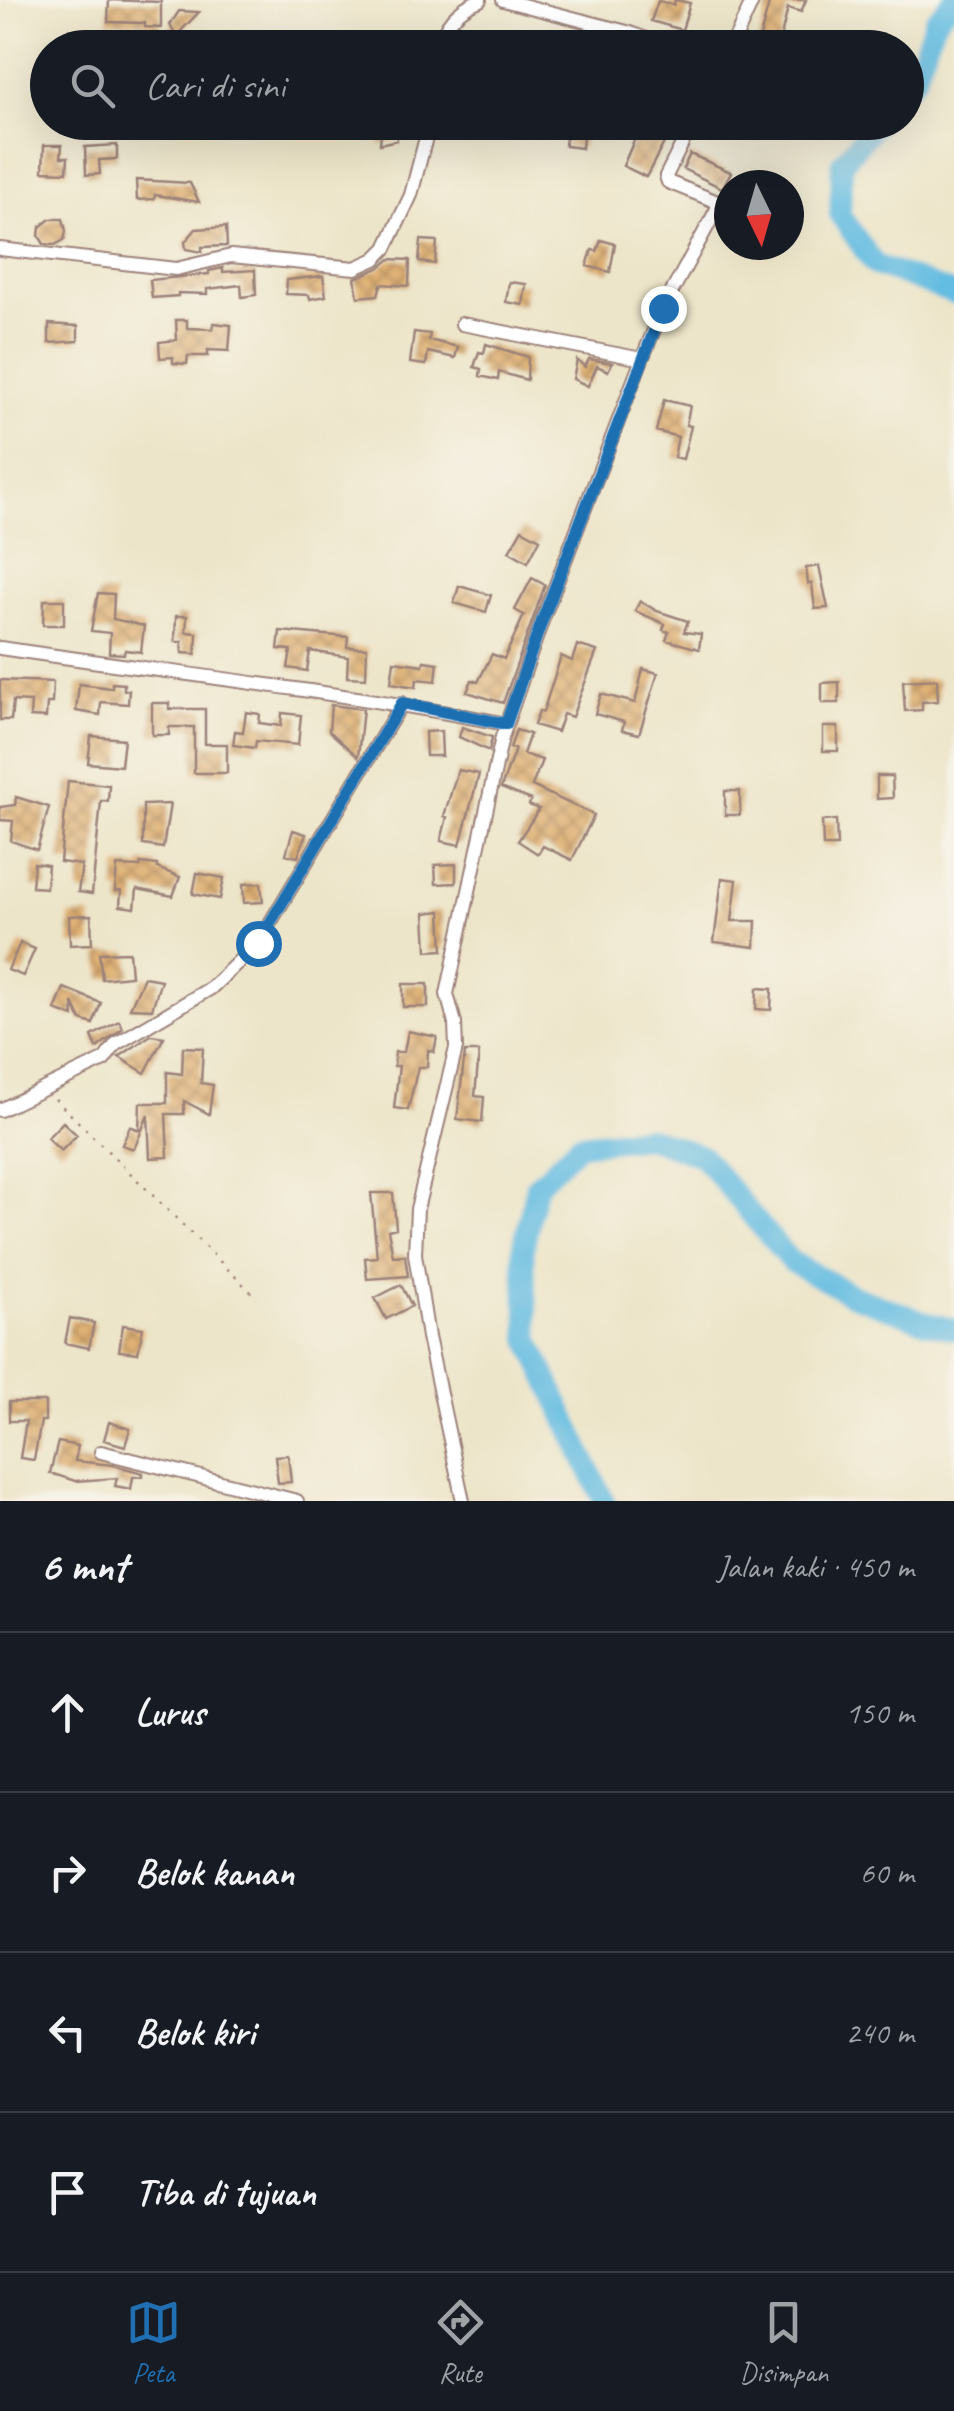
<!DOCTYPE html>
<html lang="id">
<meta charset="utf-8">
<style>
:root{--surface:#171b24;--page:#242831;--text:#f1f3f6;--muted:#9ea1a6;--line:#363941;--accent:#1f6fb2}
body{margin:0;font-family:Caveat,sans-serif;background:var(--page);color:var(--text)}
.compass{position:absolute;left:714px;top:170px;width:90px;height:90px;border-radius:50%;background:var(--surface);box-shadow:0 10px 40px #0002;rotate:175deg}
.stop{position:absolute;width:30px;height:30px;margin:-22px;border:8px solid #1f6fb2;border-radius:50%;background:#fff}
.stop.end{background:#1f6fb2;border-color:#fff;box-shadow:0 2px 10px #0008}
.list{margin:0;padding:0;list-style:none}
h2{display:flex;justify-content:space-between;align-items:center;height:130px;margin:0;padding:0 40px;font-size:42px}
h2 small{font-size:32px;font-weight:400;color:var(--muted)}
.list li{display:grid;grid-template-columns:65px 1fr auto;gap:30px;align-items:center;box-sizing:border-box;height:160px;padding:0 40px;border-top:2px solid var(--line)}
.list b{display:block;font-size:38px;white-space:nowrap}
.list em{font-size:32px;font-style:normal;color:var(--muted)}
.icon{flex:none;width:55px;height:55px;fill:none;stroke:currentColor;stroke-width:2;stroke-linecap:round;stroke-linejoin:round}
.map{position:relative;flex:none;width:954px;height:1501px;overflow:hidden}
.search{position:absolute;background:var(--surface);box-shadow:0 10px 40px #0002;left:30px;right:30px;top:30px;height:110px;display:flex;align-items:center;gap:25px;box-sizing:border-box;padding:0 35px;border-radius:55px;color:var(--muted);font-size:38px}
.sheet{height:770px;background:var(--surface)}
nav{display:flex;justify-content:space-around;align-items:center;box-sizing:border-box;height:140px;border-top:2px solid var(--line);background:var(--surface);font-size:28px;color:var(--muted)}
nav a{display:grid;justify-items:center;gap:5px}
nav .on{color:var(--accent)}
.map>svg:first-child{display:block}
.lines{fill:none;stroke-linecap:round;stroke-linejoin:round}
.river{stroke:#63bce1;stroke-width:22}
.building{fill:url(#building-cross-hatch)}
.minor-casing{stroke:#9c827a;stroke-width:16}
.path{stroke:#9c827a;stroke-width:2.5;stroke-dasharray:2.5 8;stroke-linecap:butt}
.minor{stroke:#fff;stroke-width:12}
.route{stroke:#1f6fb2;stroke-width:12}
</style>
<div class="map">
<svg width="954" height="1501" viewBox="0 0 954 1501">
<defs>
<pattern id="building-cross-hatch" width="8" height="8" patternUnits="userSpaceOnUse" patternTransform="scale(2.5)"><rect width="8" height="8" fill="#dfb174"/><path d="M0 0l8 8M0 8l8-8" fill="none" stroke="#b78f5f"/></pattern>
</defs>
<rect width="100%" height="100%" fill="#f7f3e8"/>
<filter id="ink" filterUnits="userSpaceOnUse"><feTurbulence type="fractalNoise" baseFrequency=".01" numOctaves="2"/><feDisplacementMap in="SourceGraphic" scale="20" xChannelSelector="R" yChannelSelector="G"/><feConvolveMatrix kernelMatrix="1 2 1 2 8 2 1 2 1" color-interpolation-filters="sRGB"/></filter>
<filter id="wash" filterUnits="userSpaceOnUse"><feTurbulence type="fractalNoise" baseFrequency=".0048" numOctaves="4" result="noise"/><feDisplacementMap in="SourceGraphic" scale="40" xChannelSelector="R" yChannelSelector="G"/><feGaussianBlur stdDeviation="2.25" result="paint"/><feColorMatrix in="noise" values="0 0 0 0 0 0 0 0 0 0 0 0 0 0 0 0 0 1.4 0 .05"/><feComposite in="paint" operator="in"/></filter>
<g filter="url(#wash)">
<rect width="100%" height="100%" fill="#ede5c9"/>
<g class="lines">
<path class="river" d="M 906,87 L 915,77 L 935,20 L 954,0
M 877,122 L 842,163 L 840,215 L 875,265 L 954,294
M 604,1501 L 529,1339 L 523,1249 L 536,1186 L 579,1144 L 648,1137 L 702,1156 L 790,1261 L 850,1294 L 928,1323 L 954,1329"/>
</g>
<g id="blocks">
<path class="building" d="M 109,0 L 161,2 L 161,28 L 145,27 L 145,23 L 108,22 Z
M 675,0 L 690,3 L 682,30 L 651,21 L 658,1 L 674,5 Z
M 770,0 L 806,0 L 801,12 L 788,8 L 778,48 L 757,48 Z
M 179,11 L 199,12 L 176,36 L 170,25 Z
M 382,122 L 420,122 L 417,130 L 396,132 L 397,140 L 380,144 Z
M 723,122 L 764,122 L 757,138 Z
M 567,125 L 584,126 L 582,148 L 565,146 Z
M 639,129 L 665,141 L 646,177 L 623,166 Z
M 44,145 L 62,145 L 61,157 L 68,157 L 67,172 L 43,171 Z
M 117,145 L 117,159 L 99,160 L 100,174 L 86,175 L 85,147 Z
M 690,154 L 731,172 L 722,188 L 683,169 Z
M 136,180 L 190,183 L 199,202 L 155,195 L 154,199 L 137,200 Z
M 50,219 L 63,219 L 66,231 L 64,240 L 55,245 L 44,244 L 39,236 L 40,227 Z
M 226,227 L 227,246 L 202,247 L 202,252 L 186,249 L 185,242 L 196,229 Z
M 421,240 L 437,241 L 435,264 L 419,262 Z
M 601,240 L 615,244 L 610,272 L 587,266 L 592,250 L 597,251 Z
M 390,259 L 410,260 L 409,286 L 381,284 L 378,295 L 358,297 L 355,278 L 379,268 Z
M 223,268 L 223,272 L 255,270 L 256,295 L 242,297 L 241,285 L 207,289 L 207,294 L 178,293 L 178,296 L 152,298 L 150,280 L 209,274 L 209,271 Z
M 323,276 L 326,296 L 310,299 L 309,295 L 286,294 L 287,280 Z
M 509,282 L 526,284 L 523,305 L 506,302 Z
M 176,320 L 187,320 L 187,328 L 213,329 L 214,323 L 231,325 L 229,351 L 208,350 L 208,356 L 188,356 L 187,364 L 173,363 L 173,357 L 160,358 L 159,342 L 177,340 Z
M 49,324 L 78,326 L 78,341 L 49,343 Z
M 414,332 L 430,334 L 429,340 L 458,347 L 455,358 L 428,352 L 426,365 L 410,363 Z
M 486,344 L 528,357 L 527,380 L 499,372 L 498,380 L 480,376 L 481,369 L 474,367 L 479,352 L 484,353 Z
M 589,359 L 612,363 L 608,371 L 597,366 L 588,386 L 573,379 L 577,360 L 585,367 Z
M 664,400 L 690,406 L 686,425 L 691,426 L 683,459 L 674,457 L 678,437 L 656,431 Z
M 522,529 L 540,539 L 528,562 L 509,551 Z
M 819,566 L 828,608 L 815,609 L 812,584 L 808,584 L 806,568 Z
M 532,578 L 545,585 L 503,703 L 467,692 L 472,680 L 478,682 L 492,654 L 504,659 L 524,615 L 515,610 Z
M 459,586 L 491,595 L 486,612 L 454,603 Z
M 98,593 L 114,594 L 113,619 L 144,626 L 141,652 L 125,650 L 124,654 L 109,653 L 110,633 L 91,631 Z
M 44,600 L 64,600 L 64,625 L 43,625 Z
M 640,601 L 657,611 L 688,621 L 684,632 L 701,634 L 699,649 L 666,640 L 669,632 L 663,630 L 665,624 L 635,611 Z
M 176,616 L 187,616 L 186,632 L 197,633 L 196,654 L 182,653 L 182,642 L 175,642 Z
M 280,631 L 348,637 L 347,647 L 367,648 L 366,678 L 347,677 L 348,657 L 310,651 L 307,671 L 288,668 L 291,650 L 278,649 Z
M 577,645 L 597,651 L 572,717 L 563,714 L 557,732 L 534,725 L 539,711 L 543,712 L 561,656 L 572,661 Z
M 394,661 L 423,665 L 424,661 L 438,663 L 436,681 L 417,679 L 416,687 L 391,683 Z
M 643,669 L 658,673 L 639,734 L 622,730 L 624,722 L 595,714 L 601,694 L 635,703 Z
M 937,679 L 938,701 L 922,702 L 922,710 L 905,711 L 903,681 Z
M 0,680 L 53,682 L 52,703 L 47,703 L 46,718 L 30,717 L 31,702 L 13,701 L 11,720 L 0,720 Z
M 839,682 L 839,703 L 822,703 L 822,683 Z
M 112,683 L 124,684 L 124,690 L 129,690 L 128,704 L 101,702 L 100,715 L 76,711 L 79,684 L 112,688 Z
M 152,703 L 169,703 L 169,709 L 205,709 L 205,744 L 227,744 L 227,773 L 194,773 L 194,727 L 169,727 L 169,735 L 152,735 Z
M 331,705 L 363,709 L 358,757 L 329,731 Z
M 246,712 L 260,714 L 259,723 L 281,726 L 282,713 L 301,715 L 298,745 L 256,741 L 255,748 L 233,745 L 235,731 L 243,732 Z
M 462,727 L 492,737 L 489,751 L 459,737 Z
M 823,727 L 838,727 L 838,751 L 823,751 Z
M 516,730 L 530,734 L 523,754 L 542,760 L 532,786 L 594,815 L 572,860 L 543,846 L 538,854 L 518,841 L 539,809 L 529,805 L 531,800 L 501,788 L 515,749 L 510,748 Z
M 441,731 L 442,756 L 426,756 L 425,732 Z
M 91,736 L 124,739 L 121,766 L 88,763 Z
M 458,770 L 479,774 L 460,845 L 441,841 L 447,817 L 444,816 Z
M 877,776 L 892,776 L 893,798 L 877,799 Z
M 68,781 L 109,785 L 108,801 L 101,801 L 92,894 L 78,892 L 82,865 L 60,862 Z
M 725,791 L 740,791 L 740,815 L 725,815 Z
M 16,797 L 49,807 L 37,850 L 11,841 L 13,821 L 0,820 L 0,807 L 15,805 Z
M 170,804 L 163,848 L 143,845 L 143,805 Z
M 836,820 L 837,846 L 823,846 L 822,821 Z
M 293,830 L 306,834 L 298,857 L 286,854 Z
M 34,863 L 48,865 L 46,888 L 32,887 Z
M 141,863 L 157,865 L 157,868 L 180,877 L 173,896 L 137,889 L 135,908 L 120,906 L 121,891 L 115,891 L 117,866 L 140,867 Z
M 456,864 L 456,883 L 436,884 L 435,865 Z
M 197,873 L 224,878 L 220,899 L 193,894 Z
M 722,878 L 737,880 L 732,921 L 756,921 L 755,947 L 714,942 Z
M 261,883 L 263,902 L 244,903 L 243,884 Z
M 441,911 L 443,950 L 427,951 L 425,913 Z
M 91,915 L 92,944 L 70,945 L 69,916 Z
M 20,943 L 35,949 L 23,976 L 8,970 Z
M 129,952 L 131,976 L 102,979 L 99,953 Z
M 144,977 L 161,980 L 152,1009 L 130,1008 Z
M 403,984 L 428,984 L 428,1007 L 403,1007 Z
M 64,988 L 101,1003 L 93,1024 L 81,1020 L 73,1003 L 74,1017 L 55,1010 Z
M 757,988 L 772,989 L 771,1010 L 756,1009 Z
M 119,1021 L 123,1028 L 97,1048 L 92,1036 Z
M 408,1031 L 437,1037 L 434,1052 L 428,1050 L 427,1067 L 418,1067 L 408,1110 L 394,1108 L 399,1066 L 394,1066 L 395,1052 L 404,1052 Z
M 151,1035 L 164,1037 L 145,1073 L 119,1057 Z
M 183,1047 L 203,1048 L 201,1083 L 213,1085 L 209,1114 L 184,1101 L 184,1114 L 166,1114 L 168,1157 L 150,1158 L 148,1115 L 134,1149 L 122,1145 L 130,1126 L 139,1130 L 140,1103 L 167,1103 L 167,1072 L 182,1074 Z
M 465,1052 L 479,1052 L 475,1096 L 484,1097 L 482,1122 L 457,1119 Z
M 63,1122 L 77,1135 L 61,1151 L 47,1138 Z
M 371,1193 L 393,1193 L 396,1228 L 388,1230 L 393,1256 L 405,1255 L 408,1276 L 367,1279 L 365,1258 L 377,1257 Z
M 401,1285 L 412,1306 L 386,1319 L 375,1298 Z
M 70,1318 L 94,1323 L 89,1348 L 65,1343 Z
M 123,1325 L 143,1328 L 138,1353 L 119,1351 Z
M 9,1402 L 45,1402 L 45,1421 L 41,1421 L 34,1460 L 20,1458 L 26,1421 L 9,1421 Z
M 109,1422 L 130,1429 L 125,1446 L 104,1440 Z
M 58,1442 L 78,1446 L 75,1461 L 113,1465 L 143,1473 L 143,1476 L 133,1477 L 131,1489 L 115,1486 L 117,1478 L 75,1481 L 50,1473 Z
M 288,1455 L 291,1482 L 278,1483 L 275,1456 Z"/>
</g>
</g>
<g filter="url(#ink)">
<use href="#blocks" fill-opacity="0" stroke="#9c827a" stroke-width="2.5"/>
<g class="lines">
<g class="minor-casing">
<path id="minor" d="M 503,0 L 627,32 L 671,48
M 440,48 C 442,25 459,8 480,0
M 731,48 L 753,0
M 0,249 L 176,269 L 231,256 L 355,268 L 375,259 L 386,248 L 411,195 L 430,122
M 462,324 L 642,359
M 0,648 C 169,673 338,691 506,724
M 0,1110 L 104,1060 L 116,1044 L 211,988 L 258,943 L 402,703
M 101,1452 L 297,1501
M 463,1501 L 428,1337 L 415,1254 L 417,1209 L 456,1048 L 455,1023 L 447,994 L 502,737 L 542,621 L 642,359 L 663,308 L 718,207 L 715,201 L 668,182 L 666,176 L 693,122"/>
</g>
<path class="path" d="M 55,1099 L 257,1298"/>
<use href="#minor" class="minor"/>
</g>
</g>
<g class="lines" filter="url(#ink)">
<path class="route" d="M 258,943 L 402,703 L 506,724 L 542,621 L 663,308"/>
</g>
</svg>
<svg class="compass" viewBox="-18 -18 36 36"><path d="M0-13l5 13h-10z" fill="#e53935"/><path d="M0 13l5-13h-10z" fill="#9ea1a6"/></svg>
<div class="stop" style="left:258px;top:943px"></div>
<div class="stop end" style="left:663px;top:308px"></div>
<div class="search"><svg class="icon" aria-label="search" viewBox="0 0 24 24"><circle cx="10" cy="10" r="6"/><path d="M15 15l6 6"/></svg>Cari di sini</div>
</div>
<section class="sheet">
<h2>6 mnt<small>Jalan kaki · 450 m</small></h2>
<ul class="list">
<li><svg class="icon" aria-label="ahead" viewBox="0 0 24 24"><path d="M12 20V5M6 11l6-6 6 6"/></svg><div><b>Lurus</b></div><em>150 m</em></li>
<li><svg class="icon" aria-label="right" viewBox="0 0 24 24"><path d="M7 20v-9h11M14 6l5 5-5 5"/></svg><div><b>Belok kanan</b></div><em>60 m</em></li>
<li><svg class="icon" aria-label="left" viewBox="0 0 24 24"><path d="M17 20v-9H6M10 6l-5 5 5 5"/></svg><div><b>Belok kiri</b></div><em>240 m</em></li>
<li><svg class="icon" aria-label="arrive" viewBox="0 0 24 24"><path d="M6 21V4h12l-3 4 3 4H6"/></svg><div><b>Tiba di tujuan</b></div></li>
</ul>
</section>
<nav>
<a class="on"><svg class="icon" aria-label="map" viewBox="0 0 24 24"><path d="M3 6l6-2 6 2 6-2v14l-6 2-6-2-6 2zM9 4v14M15 6v14"/></svg>Peta</a>
<a><svg class="icon" aria-label="directions" viewBox="0 0 24 24"><path d="M12 3l9 9-9 9-9-9zM9 14v-3h6M13 9l2 2-2 2"/></svg>Rute</a>
<a><svg class="icon" aria-label="saved" viewBox="0 0 24 24"><path d="M7 4h10v16l-5-4-5 4z"/></svg>Disimpan</a>
</nav>
